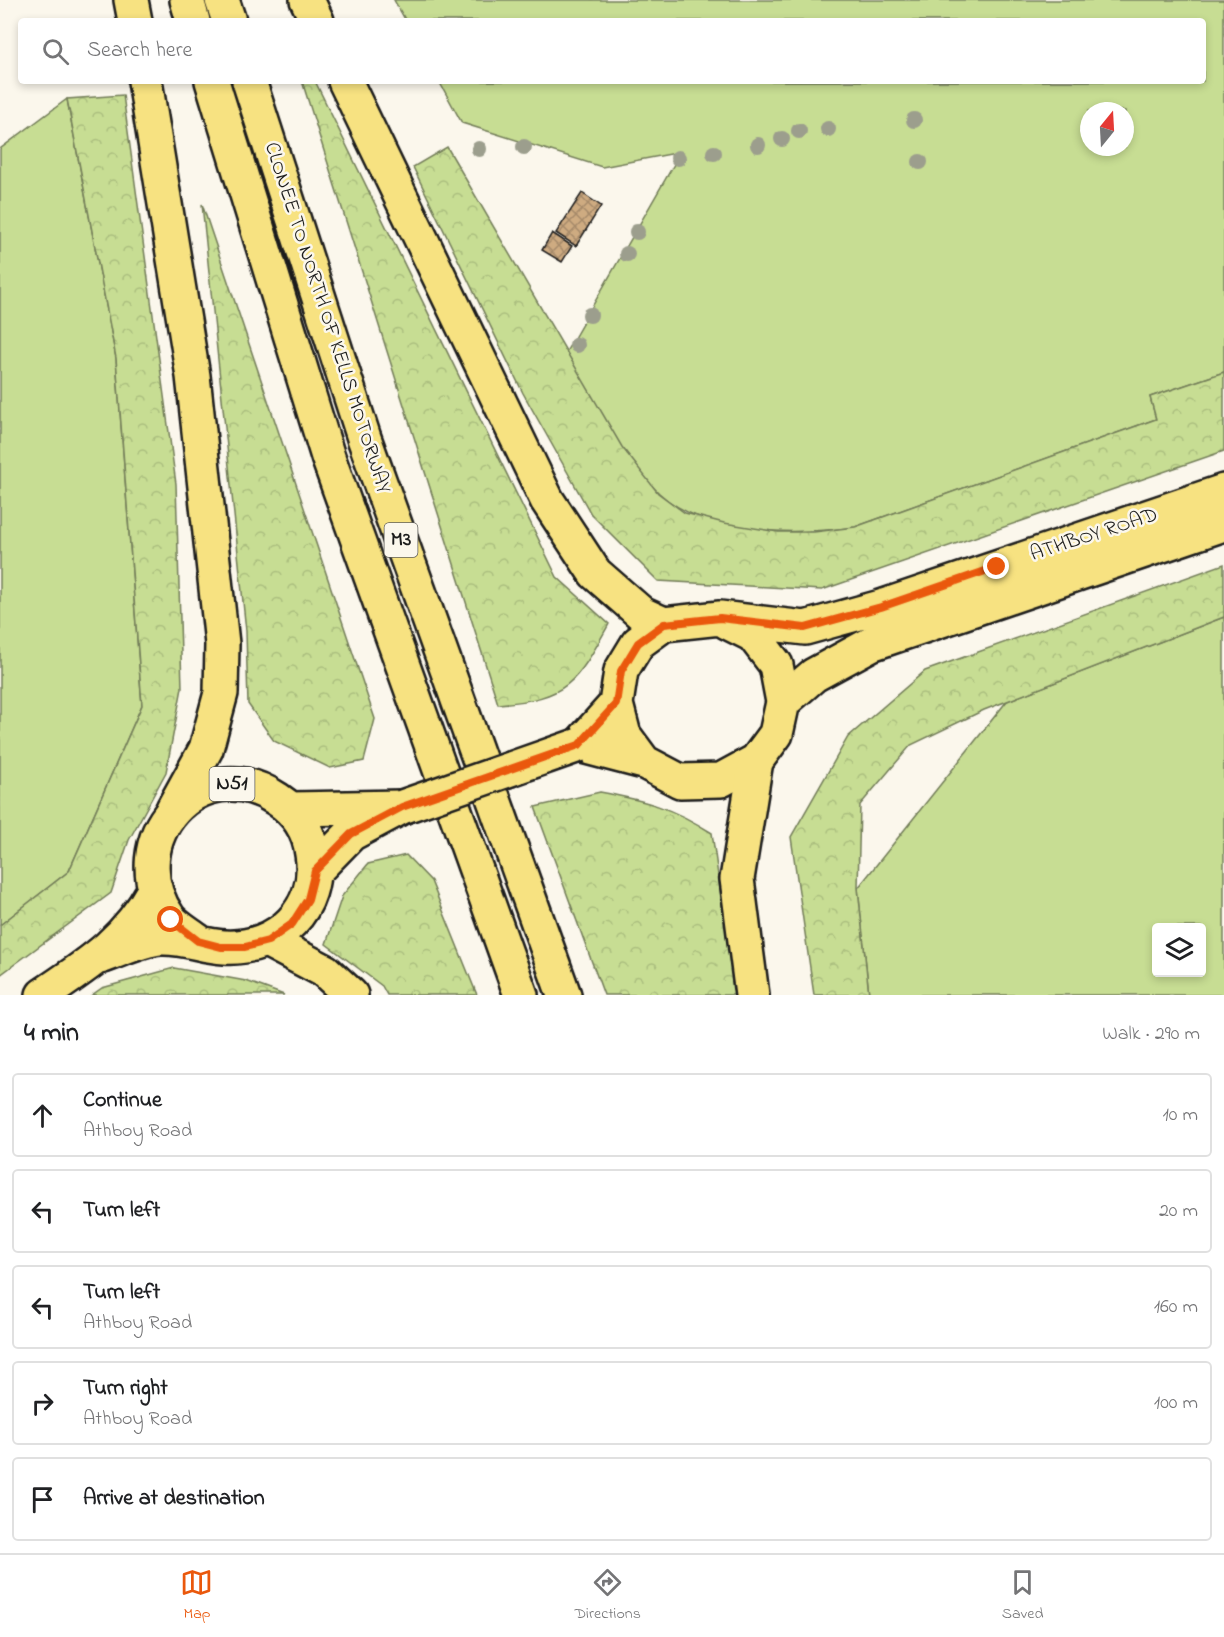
<!DOCTYPE html>
<meta charset="utf-8">
<style>
:root{--surface:#fff;--page:#f2f2f2;--text:#202124;--muted:#757577;--line:#e0e0e0;--accent:#ea580c}
body{margin:0;font-family:"Indie Flower",sans-serif;background:var(--page);color:var(--text)}
.controls{position:absolute;right:18px;bottom:18px;display:grid;overflow:hidden;border-radius:6px;box-shadow:0 3px 9px #0003}
.controls button{width:54px;height:54px;display:grid;place-items:center;padding:0;border:0;border-bottom:2px solid var(--line);background:var(--surface);color:var(--text);font:30px sans-serif}
.compass{position:absolute;left:1080px;top:102px;width:54px;height:54px;border-radius:50%;background:var(--surface);box-shadow:0 3px 9px #0003;rotate:18deg}
.stop{position:absolute;width:18px;height:18px;margin:-14px;border:4px solid #ea580c;border-radius:50%;background:#fff}
.stop.end{background:#ea580c;border-color:#fff;box-shadow:0 2px 6px #0008}
.list{margin:0;padding:0;list-style:none}
h2{display:flex;justify-content:space-between;align-items:center;height:78px;margin:0;padding:0 24px;font-size:26px}
h2 small{font-size:20px;font-weight:400;color:var(--muted)}
.list li{display:grid;grid-template-columns:39px 1fr auto;gap:18px;align-items:center;box-sizing:border-box;height:84px;margin:0 12px 12px;padding:0 12px;border:2px solid var(--line);border-radius:6px}
.list b{display:block;font-size:22px;white-space:nowrap}
.list p{margin:0;font-size:20px;white-space:nowrap;color:var(--muted)}
.list em{font-size:20px;font-style:normal;color:var(--muted)}
.icon{flex:none;width:33px;height:33px;fill:none;stroke:currentColor;stroke-width:2;stroke-linecap:round;stroke-linejoin:round}
.map{position:relative;flex:none;width:1224px;height:995px;overflow:hidden}
.search{position:absolute;background:var(--surface);box-shadow:0 3px 9px #0003;left:18px;right:18px;top:18px;height:66px;display:flex;align-items:center;gap:15px;box-sizing:border-box;padding:0 21px;border-radius:6px;color:var(--muted);font-size:22px}
.sheet{height:558px;background:var(--surface)}
nav{display:flex;justify-content:space-around;align-items:center;box-sizing:border-box;height:84px;border-top:2px solid var(--line);background:var(--surface);font-size:16px;color:var(--muted)}
nav a{display:grid;justify-items:center;gap:3px}
nav .on{color:var(--accent)}
.map>svg:first-child{display:block}
.green{fill:#c7dd93;stroke:#727c58;stroke-width:1.5;fill-rule:evenodd}
.forest{fill:url(#forest-crowns);stroke:#727c58;stroke-width:1.5}
.building{fill:url(#building-cross-hatch);stroke:#1c1c1c;stroke-width:1.5}
.lines{fill:none;stroke-linecap:round;stroke-linejoin:round}
.major-casing{stroke:#1c1c1c;stroke-width:38}
.highway-casing{stroke:#1c1c1c;stroke-width:38}
.major{stroke:#f7e281;stroke-width:33}
.highway{stroke:#f7e281;stroke-width:33}
.major-bridge-casing{stroke:#1c1c1c;stroke-width:38;stroke-linecap:butt}
.major-bridge{stroke:#f7e281;stroke-width:33}
.tree{fill:#9c9e8d}
.route{stroke:#ea580c;stroke-width:8}
.labels{text-anchor:middle;dominant-baseline:central;stroke-width:5;stroke-linejoin:round;paint-order:stroke}
.shield{fill:#fbf7ec;stroke:#5f5e5a;stroke-width:1.5}
.shield-label{font-size:20px;font-weight:bold;fill:#1c1c1c}
.street-label{font-size:21px;fill:#1c1c1c;stroke:#fbf7ec}
</style>
<div class="map">
<svg width="1224" height="995" viewBox="0 0 1224 995">
<defs>
<pattern id="forest-crowns" width="20" height="18" patternUnits="userSpaceOnUse" patternTransform="scale(1.5)"><rect width="20" height="18" fill="#c7dd93"/><path d="M2 6a3 3 0 1 1 6 0M12 15a3 3 0 1 1 6 0" fill="none" stroke="#aabd7e"/></pattern>
<pattern id="building-cross-hatch" width="8" height="8" patternUnits="userSpaceOnUse" patternTransform="scale(1.5)"><rect width="8" height="8" fill="#ceab81"/><path d="M0 0l8 8M0 8l8-8" fill="none" stroke="#a68a69"/></pattern>
</defs>
<rect width="100%" height="100%" fill="#fbf7ec"/>
<filter id="ink" filterUnits="userSpaceOnUse"><feTurbulence type="fractalNoise" baseFrequency=".0167" numOctaves="2"/><feDisplacementMap in="SourceGraphic" scale="12" xChannelSelector="R" yChannelSelector="G"/><feConvolveMatrix kernelMatrix="1 2 1 2 8 2 1 2 1" color-interpolation-filters="sRGB"/></filter>
<g filter="url(#ink)">
<path class="green" d="M 394,0 L 1224,0 L 1224,372 L 1150,397 L 1156,419 L 855,527 C 796,535 705,536 659,493 C 620,457 593,397 566,352 L 681,152 L 602,167 L 462,123 L 439,81 L 1203,81 L 1203,21 L 406,21 ZM 1089,111 L 1125,111 L 1125,147 L 1089,147 Z
M 67,99 L 116,358 L 142,705 L 69,871 L 0,925 L 0,149 Z
M 1224,617 L 1224,995 L 869,995 L 858,888 L 1007,701 ZM 1156,927 L 1202,927 L 1202,972 L 1156,972 Z"/>
<path class="forest" d="M 302,81 L 315,81 L 557,577 L 609,624 C 577,682 568,699 498,704 Z
M 123,95 L 176,484 L 182,688 L 166,772 L 129,840 L 111,893 L 0,975 L 0,925 L 69,871 L 142,705 L 116,358 L 67,99 Z
M 447,147 L 622,447 L 658,493 L 685,513 L 724,523 L 778,532 L 814,532 L 855,527 L 1156,419 L 1150,397 L 1224,372 L 1224,451 L 822,590 L 658,581 L 591,514 L 523,393 L 413,167 Z
M 202,204 L 375,719 L 364,761 L 330,768 L 274,741 L 248,704 L 246,631 Z
M 1224,564 L 1224,617 L 984,710 L 911,745 L 860,805 L 858,888 L 869,995 L 814,995 L 791,837 L 848,737 L 925,671 Z
M 600,792 C 647,801 671,807 712,833 L 735,995 L 604,995 L 535,807 Z
M 406,855 L 431,881 L 477,995 L 387,995 L 382,986 L 326,944 L 342,896 L 368,864 Z
M 174,968 L 246,981 L 284,995 L 92,995 L 102,988 Z"/>
<path class="building" d="M 582,193 L 601,206 L 576,246 L 556,233 Z
M 552,233 L 572,246 L 562,262 L 542,250 Z"/>
<g class="lines">
<g class="major-casing">
<path id="major" d="M 783,702 L 814,675 L 871,644 L 1224,524
M 616,704 L 579,745 L 644,762 L 680,781 L 721,780 L 756,761 L 776,734 L 783,702 L 776,665 L 753,635 L 727,622
M 644,762 L 624,735 L 616,704 L 621,671 L 638,643 L 664,624 L 720,618 L 805,628 L 881,607 L 1224,491
M 292,809 L 402,807
M 315,871 L 351,834 L 398,809
M 100,957 C 119,951 142,939 161,938 C 184,937 203,946 224,947 C 278,950 321,908 312,854 C 309,830 297,812 277,799 C 201,747 115,840 169,918 C 176,927 189,934 198,941
M 43,995 C 89,964 126,941 154,890"/>
</g>
<g class="highway-casing">
<path id="highway" d="M 131,0 L 135,21
M 187,0 L 193,21
M 222,0 L 229,21
M 307,0 L 317,21
M 145,81 L 193,376 L 222,644 L 221,693 L 206,749 L 173,809
M 212,81 L 328,457 L 521,995
M 249,81 L 364,438 L 564,995
M 345,81 L 547,500 L 595,573 L 642,614 L 664,624
M 268,941 L 325,971 L 351,995
M 752,995 L 737,879 L 756,761"/>
</g>
<use href="#major" class="major"/>
<use href="#highway" class="highway"/>
<g class="major-bridge-casing">
<path id="major-bridge" d="M 402,807 L 579,745"/>
</g>
<use href="#major-bridge" class="major-bridge"/>
</g>
<g class="tree">
<circle cx="914" cy="120" r="8"/>
<circle cx="828" cy="129" r="8"/>
<circle cx="799" cy="131" r="8"/>
<circle cx="782" cy="139" r="8"/>
<circle cx="758" cy="145" r="8"/>
<circle cx="524" cy="147" r="8"/>
<circle cx="479" cy="149" r="8"/>
<circle cx="714" cy="153" r="8"/>
<circle cx="678" cy="158" r="8"/>
<circle cx="920" cy="162" r="8"/>
<circle cx="637" cy="232" r="8"/>
<circle cx="627" cy="254" r="8"/>
<circle cx="590" cy="315" r="8"/>
<circle cx="577" cy="345" r="8"/>
</g>
</g>
<g class="lines" filter="url(#ink)">
<path class="route" d="M 171,920 L 198,941 L 221,947 L 245,947 L 268,941 L 292,924 L 308,899 L 315,871 L 351,834 L 402,807 L 579,745 L 616,704 L 621,671 L 638,643 L 664,624 L 720,618 L 805,628 L 881,607 L 997,567"/>
</g>
<g class="labels">
<g class="shield">
<rect x="384.5" y="523" width="33" height="34" rx="4.5"/>
<rect x="209.5" y="767" width="45" height="34" rx="4.5"/>
</g>
<g class="shield-label">
<text x="401" y="540">M3</text>
<text x="232" y="784">N51</text>
</g>
<g class="street-label">
<text transform="translate(327 318) rotate(72)">CLONEE TO NORTH OF KELLS MOTORWAY</text>
<text transform="translate(1094 535) rotate(-18)">ATHBOY ROAD</text>
</g>
</g>
</svg>
<div class="controls">
<button><svg class="icon" aria-label="layers" viewBox="0 0 24 24"><path d="M12 4l9 5-9 5-9-5zM3 14l9 5 9-5"/></svg></button>
</div>
<svg class="compass" viewBox="-18 -18 36 36"><path d="M0-13l5 13h-10z" fill="#e53935"/><path d="M0 13l5-13h-10z" fill="#757577"/></svg>
<div class="stop" style="left:171px;top:920px"></div>
<div class="stop end" style="left:997px;top:567px"></div>
<div class="search"><svg class="icon" aria-label="search" viewBox="0 0 24 24"><circle cx="10" cy="10" r="6"/><path d="M15 15l6 6"/></svg>Search here</div>
</div>
<section class="sheet">
<h2>4 min<small>Walk · 290 m</small></h2>
<ul class="list">
<li><svg class="icon" aria-label="ahead" viewBox="0 0 24 24"><path d="M12 20V5M6 11l6-6 6 6"/></svg><div><b>Continue</b><p>Athboy Road</p></div><em>10 m</em></li>
<li><svg class="icon" aria-label="left" viewBox="0 0 24 24"><path d="M17 20v-9H6M10 6l-5 5 5 5"/></svg><div><b>Turn left</b></div><em>20 m</em></li>
<li><svg class="icon" aria-label="left" viewBox="0 0 24 24"><path d="M17 20v-9H6M10 6l-5 5 5 5"/></svg><div><b>Turn left</b><p>Athboy Road</p></div><em>160 m</em></li>
<li><svg class="icon" aria-label="right" viewBox="0 0 24 24"><path d="M7 20v-9h11M14 6l5 5-5 5"/></svg><div><b>Turn right</b><p>Athboy Road</p></div><em>100 m</em></li>
<li><svg class="icon" aria-label="arrive" viewBox="0 0 24 24"><path d="M6 21V4h12l-3 4 3 4H6"/></svg><div><b>Arrive at destination</b></div></li>
</ul>
</section>
<nav>
<a class="on"><svg class="icon" aria-label="map" viewBox="0 0 24 24"><path d="M3 6l6-2 6 2 6-2v14l-6 2-6-2-6 2zM9 4v14M15 6v14"/></svg>Map</a>
<a><svg class="icon" aria-label="directions" viewBox="0 0 24 24"><path d="M12 3l9 9-9 9-9-9zM9 14v-3h6M13 9l2 2-2 2"/></svg>Directions</a>
<a><svg class="icon" aria-label="saved" viewBox="0 0 24 24"><path d="M7 4h10v16l-5-4-5 4z"/></svg>Saved</a>
</nav>
